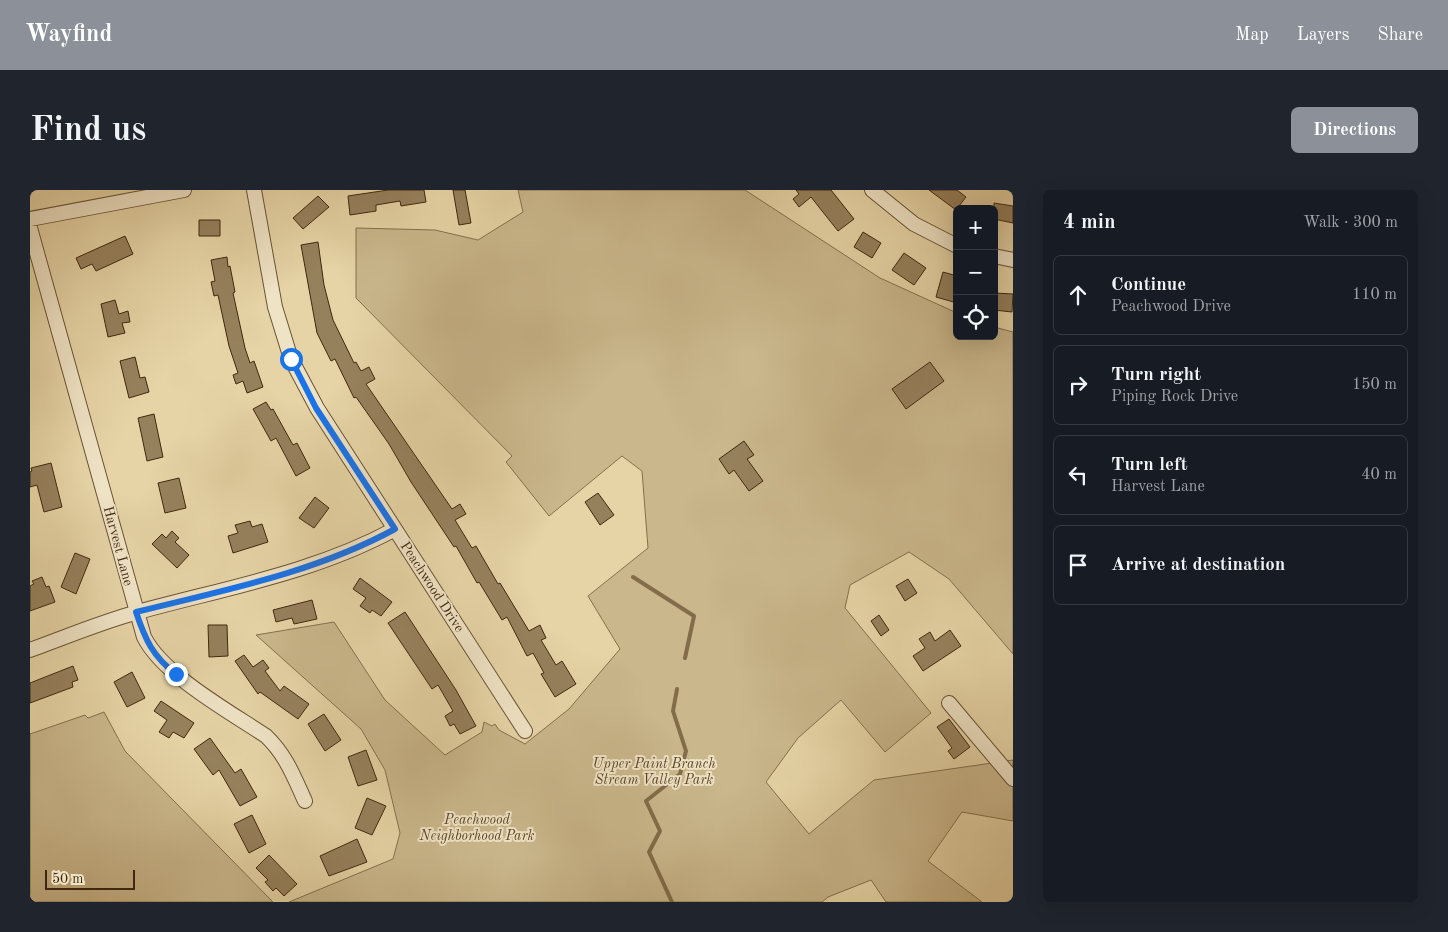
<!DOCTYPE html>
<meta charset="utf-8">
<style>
:root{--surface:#171b24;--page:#20242c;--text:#f1f3f6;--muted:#9ea1a6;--line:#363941;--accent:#8c9099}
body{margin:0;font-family:"Old Standard TT",serif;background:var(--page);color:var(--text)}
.controls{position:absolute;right:15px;top:15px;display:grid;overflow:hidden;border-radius:8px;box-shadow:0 5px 20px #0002}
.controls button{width:45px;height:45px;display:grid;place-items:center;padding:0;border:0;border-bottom:1px solid var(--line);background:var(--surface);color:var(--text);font:25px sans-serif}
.scale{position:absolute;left:15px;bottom:12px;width:90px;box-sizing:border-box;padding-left:5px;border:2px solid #40280e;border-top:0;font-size:14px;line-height:18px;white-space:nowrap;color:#40280e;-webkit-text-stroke:4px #efe3c5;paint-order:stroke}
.stop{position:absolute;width:15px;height:15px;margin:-11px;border:4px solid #1a73e8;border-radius:50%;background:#fff}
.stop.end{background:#1a73e8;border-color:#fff;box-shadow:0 1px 5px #0008}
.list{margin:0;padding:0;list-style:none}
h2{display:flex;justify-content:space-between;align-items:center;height:65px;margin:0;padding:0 20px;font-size:21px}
h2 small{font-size:16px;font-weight:400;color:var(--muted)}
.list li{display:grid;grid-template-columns:32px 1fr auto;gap:15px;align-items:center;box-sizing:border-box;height:80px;margin:0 10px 10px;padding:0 10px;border:1px solid var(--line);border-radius:8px}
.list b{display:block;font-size:19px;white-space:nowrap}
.list p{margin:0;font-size:16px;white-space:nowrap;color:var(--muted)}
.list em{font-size:16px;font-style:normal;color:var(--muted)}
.icon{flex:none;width:28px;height:28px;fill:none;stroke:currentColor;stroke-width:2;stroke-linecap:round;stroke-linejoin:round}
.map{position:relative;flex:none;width:983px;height:712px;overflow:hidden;border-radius:8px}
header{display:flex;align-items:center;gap:30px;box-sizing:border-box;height:70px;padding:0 25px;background:var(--accent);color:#fff}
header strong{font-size:24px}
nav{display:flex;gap:28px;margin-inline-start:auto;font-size:18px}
.intro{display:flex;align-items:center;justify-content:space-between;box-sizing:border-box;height:120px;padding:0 30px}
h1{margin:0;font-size:35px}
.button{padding:12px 22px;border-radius:8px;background:var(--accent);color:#fff;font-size:18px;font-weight:700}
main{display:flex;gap:30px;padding:0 30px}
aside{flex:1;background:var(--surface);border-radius:8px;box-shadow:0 5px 20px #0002}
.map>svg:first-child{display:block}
.green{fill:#cab78c;stroke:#85704d}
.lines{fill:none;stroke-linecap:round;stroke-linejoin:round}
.stream{stroke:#826c4a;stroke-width:4}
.building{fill:#96815d;stroke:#40280e}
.street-casing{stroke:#6a5334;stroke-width:16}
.street{stroke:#efe3c5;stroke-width:14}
.route{stroke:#1a73e8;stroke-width:6}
.labels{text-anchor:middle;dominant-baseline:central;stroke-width:4;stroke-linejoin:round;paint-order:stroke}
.street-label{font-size:14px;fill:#40280e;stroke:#efe3c5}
.park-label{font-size:14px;font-style:italic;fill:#5c4527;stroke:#efe3c5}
</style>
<header>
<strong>Wayfind</strong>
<nav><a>Map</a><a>Layers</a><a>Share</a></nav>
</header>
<div class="intro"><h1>Find us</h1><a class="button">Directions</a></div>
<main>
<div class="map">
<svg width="983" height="712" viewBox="0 0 983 712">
<rect width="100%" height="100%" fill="#e6d4a6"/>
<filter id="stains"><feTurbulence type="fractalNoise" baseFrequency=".004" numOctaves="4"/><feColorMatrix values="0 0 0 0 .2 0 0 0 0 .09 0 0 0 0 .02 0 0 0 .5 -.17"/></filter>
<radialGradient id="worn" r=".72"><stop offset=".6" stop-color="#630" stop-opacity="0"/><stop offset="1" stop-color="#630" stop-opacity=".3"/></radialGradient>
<path class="green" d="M 488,0 L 715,0 L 850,88 L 927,123 L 927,146 L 964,146 L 964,137 L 983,142 L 983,464 L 919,389 L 879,362 L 820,395 L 815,418 L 901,523 L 855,562 L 811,510 L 768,548 L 736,592 L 779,644 L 844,590 L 983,570 L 983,631 L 932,622 L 898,671 L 952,712 L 856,712 L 841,690 L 798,707 L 792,712 L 259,712 L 363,669 L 370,643 L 355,580 L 331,539 L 226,445 L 304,432 L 355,510 L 415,565 L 452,542 L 454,532 L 462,536 L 465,534 L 469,540 L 495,554 L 539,519 L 590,459 L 558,406 L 618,358 L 612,281 L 592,266 L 519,326 L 476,272 L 482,266 L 326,108 L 326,38 L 405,40 L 448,50 L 493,22 Z
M 74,522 L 95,561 L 243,712 L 0,712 L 0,544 L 55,525 L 58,528 Z"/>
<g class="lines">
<path class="stream" d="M 603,387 L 664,426 L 655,468
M 642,712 L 619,662 L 630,641 L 616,611 L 650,584 L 656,561 L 643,521 L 647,499"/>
</g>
<path class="building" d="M 358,0 L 394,0 L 396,12 L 371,16 L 370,11 L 346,15 L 346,21 L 320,25 L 318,6 Z
M 423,0 L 435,0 L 441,33 L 429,35 Z
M 766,0 L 801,0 L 824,29 L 808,41 L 781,7 L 769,17 L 763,9 L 769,4 Z
M 899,0 L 927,0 L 936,7 L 926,20 Z
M 288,6 L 299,17 L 273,39 L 263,28 Z
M 964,13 L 983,16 L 983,33 L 964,29 Z
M 169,30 L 190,30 L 190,46 L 169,46 Z
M 833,42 L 851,53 L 842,68 L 824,57 Z
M 95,46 L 103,64 L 66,81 L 62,74 L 51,79 L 46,68 Z
M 288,52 L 294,95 L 303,130 L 324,173 L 326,172 L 331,181 L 339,177 L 345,189 L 336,194 L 422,319 L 430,314 L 436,324 L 425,330 L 442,358 L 446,356 L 468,394 L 470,393 L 499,441 L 510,435 L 516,448 L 511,450 L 526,475 L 532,471 L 546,494 L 525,507 L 511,484 L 514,483 L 503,463 L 497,466 L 477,427 L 472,430 L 449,392 L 447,393 L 426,356 L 424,357 L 381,292 L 359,254 L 326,207 L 324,208 L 305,169 L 301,171 L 287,143 L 271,55 Z
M 874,63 L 896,78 L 884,95 L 862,80 Z
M 197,67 L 198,77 L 200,76 L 205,102 L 203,103 L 215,158 L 220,173 L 224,171 L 233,197 L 217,203 L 213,191 L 206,194 L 203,185 L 208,183 L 199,156 L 188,105 L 184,106 L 181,92 L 185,91 L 181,70 Z
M 913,82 L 927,86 L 927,113 L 906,107 Z
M 964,103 L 983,104 L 982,122 L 964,120 Z
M 85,110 L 89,124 L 98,121 L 100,132 L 92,133 L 95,143 L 78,147 L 71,114 Z
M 105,167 L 110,188 L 115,187 L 119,202 L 99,208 L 90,171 Z
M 900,172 L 914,191 L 876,219 L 862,199 Z
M 236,212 L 241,220 L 243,219 L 263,255 L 267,253 L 280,278 L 266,286 L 246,248 L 241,251 L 223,219 Z
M 124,224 L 133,267 L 117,271 L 108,228 Z
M 714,251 L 724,265 L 717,269 L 733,291 L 719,301 L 704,280 L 699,284 L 689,269 Z
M 21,273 L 32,317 L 14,322 L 7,295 L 0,297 L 0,282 L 2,281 L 1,278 Z
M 149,288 L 156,318 L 135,323 L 128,293 Z
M 568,303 L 584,325 L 570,335 L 555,312 Z
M 285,307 L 299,318 L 284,338 L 269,328 Z
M 220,331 L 222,337 L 232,334 L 238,352 L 203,363 L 198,346 L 208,343 L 205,335 Z
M 142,341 L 149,348 L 145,352 L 159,365 L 147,378 L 122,354 L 132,344 L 136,348 Z
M 45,363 L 60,369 L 46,404 L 31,397 Z
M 12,387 L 16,397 L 19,396 L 25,412 L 0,421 L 0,396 L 4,394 L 2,391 Z
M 330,388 L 362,412 L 351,426 L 342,420 L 340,423 L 330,416 L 336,408 L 323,399 Z
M 878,389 L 887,403 L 875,411 L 866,396 Z
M 282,410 L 287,429 L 264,434 L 262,428 L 246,432 L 243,420 Z
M 375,422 L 426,500 L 446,536 L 430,544 L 424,534 L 420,536 L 415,526 L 423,521 L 408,495 L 402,499 L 358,433 Z
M 849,425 L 859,440 L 851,446 L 841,431 Z
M 178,435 L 197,435 L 198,466 L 179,467 Z
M 920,440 L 931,456 L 893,481 L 883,466 L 895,458 L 889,449 L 900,442 L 905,451 Z
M 214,465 L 223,477 L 233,470 L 239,478 L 235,481 L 250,501 L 254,496 L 279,514 L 268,529 L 230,502 L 228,504 L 205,471 Z
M 43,476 L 48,490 L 42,492 L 43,497 L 0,513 L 0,493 Z
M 102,482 L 115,508 L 97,517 L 84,492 Z
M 131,511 L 164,533 L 154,548 L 143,542 L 139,548 L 129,542 L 137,530 L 124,521 Z
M 294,524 L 311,550 L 295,561 L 278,534 Z
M 919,529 L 940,557 L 924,569 L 918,561 L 922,558 L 907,537 Z
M 180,548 L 205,583 L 211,579 L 227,607 L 210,616 L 189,580 L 183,585 L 164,559 Z
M 336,560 L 347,590 L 328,596 L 318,567 Z
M 337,608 L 356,616 L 342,645 L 325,638 Z
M 222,625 L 236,654 L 219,663 L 204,634 Z
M 327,649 L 337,672 L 299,686 L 290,666 Z
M 239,665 L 267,694 L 254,706 L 246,698 L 243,701 L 235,692 L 238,690 L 226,678 Z"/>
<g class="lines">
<g class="street-casing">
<path id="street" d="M 224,0 L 245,117 L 261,169 L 287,218 L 495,541
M 842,0 L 884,34 L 927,56
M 0,29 L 154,0
M 0,38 L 114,447 C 133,485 200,522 236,546 C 256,565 264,587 275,611
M 964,66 L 983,70
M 0,460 C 36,447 71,432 108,422 C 195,398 284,383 365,339
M 919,513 L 983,589"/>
</g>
<use href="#street" class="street"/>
</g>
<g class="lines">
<path class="route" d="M 146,484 C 123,467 115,449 106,422 C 194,400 284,383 365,339 L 286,218 L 261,169"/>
</g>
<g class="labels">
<g class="street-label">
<text transform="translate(88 356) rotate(75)">Harvest Lane</text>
<text transform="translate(402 397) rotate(57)">Peachwood Drive</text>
</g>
<g class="park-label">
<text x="624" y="574">Upper Paint Branch<tspan x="624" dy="16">Stream Valley Park</tspan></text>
<text x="447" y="630">Peachwood<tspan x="447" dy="16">Neighborhood Park</tspan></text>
</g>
</g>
<rect width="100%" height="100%" filter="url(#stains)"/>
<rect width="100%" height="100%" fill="url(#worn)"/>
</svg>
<div class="controls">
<button>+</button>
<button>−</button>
<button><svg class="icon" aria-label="locate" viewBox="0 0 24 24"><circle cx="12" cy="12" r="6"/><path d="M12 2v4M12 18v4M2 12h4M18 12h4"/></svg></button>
</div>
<div class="scale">50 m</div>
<div class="stop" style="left:261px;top:169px"></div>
<div class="stop end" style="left:146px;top:484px"></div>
</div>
<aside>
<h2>4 min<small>Walk · 300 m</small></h2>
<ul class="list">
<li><svg class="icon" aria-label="ahead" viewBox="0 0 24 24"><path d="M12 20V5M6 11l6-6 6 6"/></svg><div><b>Continue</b><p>Peachwood Drive</p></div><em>110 m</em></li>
<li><svg class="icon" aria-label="right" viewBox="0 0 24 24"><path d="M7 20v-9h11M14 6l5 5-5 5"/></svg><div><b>Turn right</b><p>Piping Rock Drive</p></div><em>150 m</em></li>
<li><svg class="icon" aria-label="left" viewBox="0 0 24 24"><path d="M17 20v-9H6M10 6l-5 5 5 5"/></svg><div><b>Turn left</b><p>Harvest Lane</p></div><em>40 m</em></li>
<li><svg class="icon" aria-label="arrive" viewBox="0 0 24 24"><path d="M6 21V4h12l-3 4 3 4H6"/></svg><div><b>Arrive at destination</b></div></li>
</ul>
</aside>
</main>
